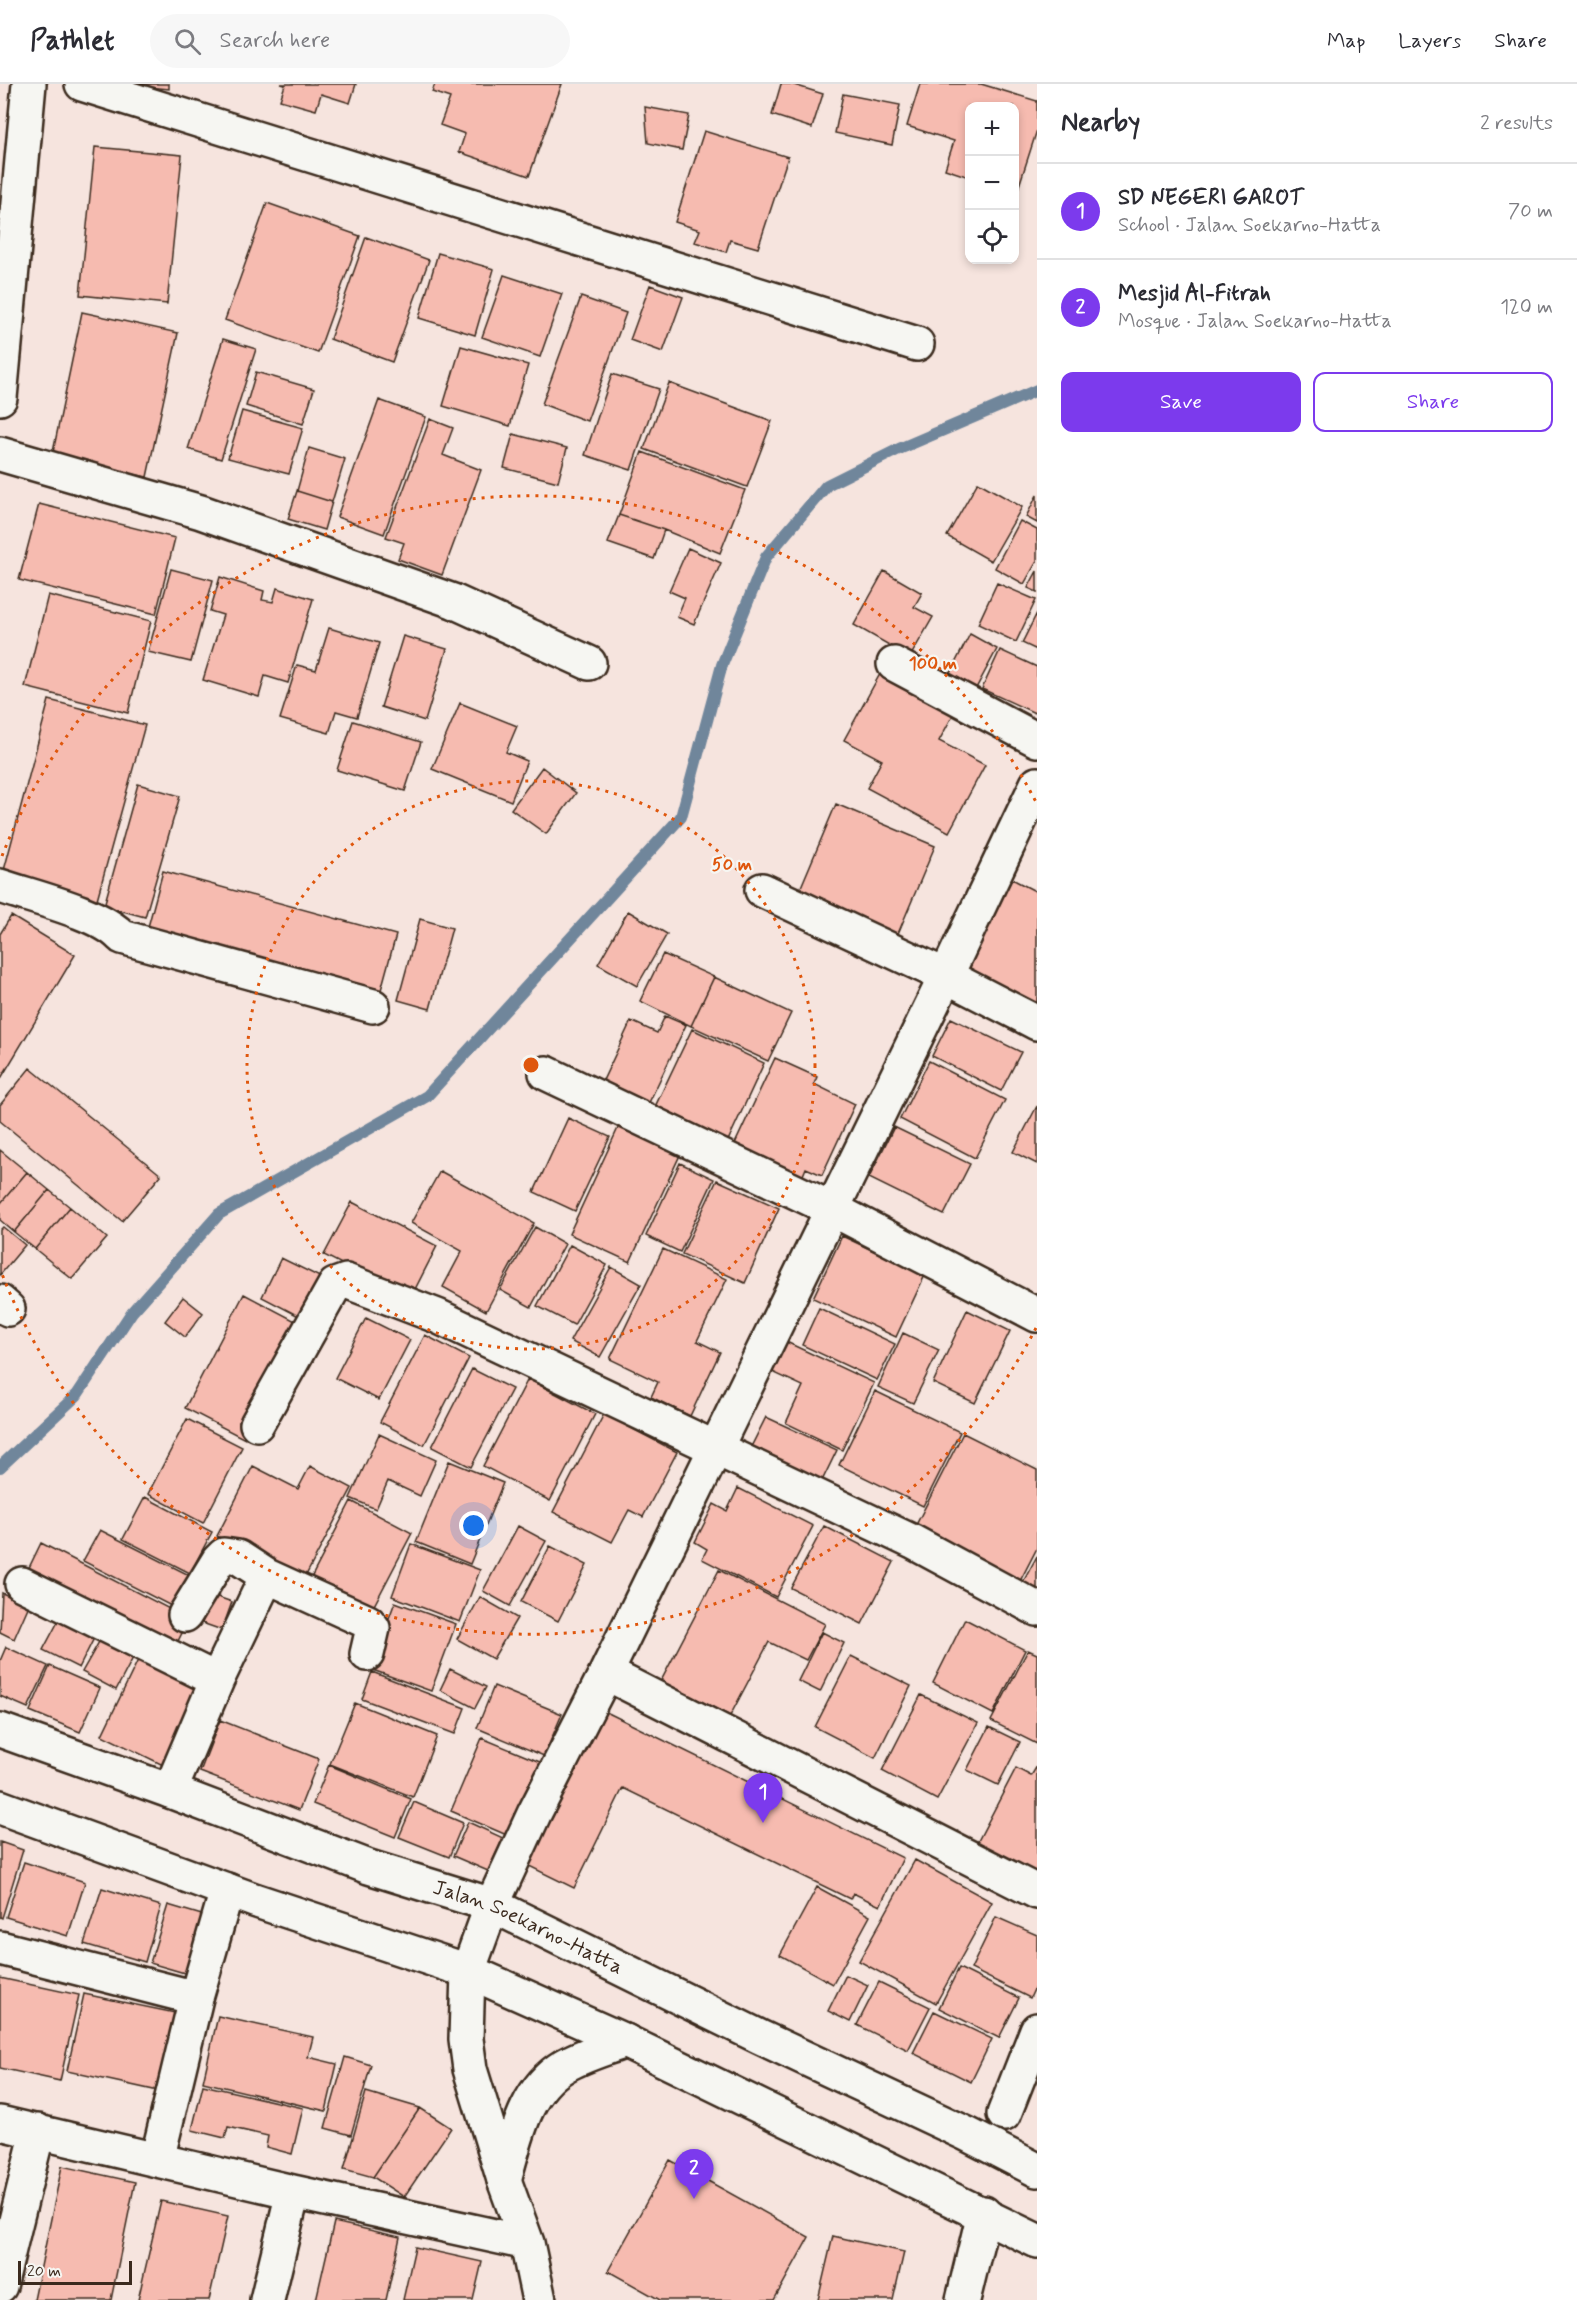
<!DOCTYPE html>
<meta charset="utf-8">
<style>
:root{--surface:#fff;--page:#f7f7f7;--text:#2b2b33;--muted:#7c7c81;--line:#e1e1e2;--accent:#7c3aed}
body{margin:0;font-family:Mynerve,sans-serif;background:var(--page);color:var(--text)}
.controls{position:absolute;right:18px;top:18px;display:grid;overflow:hidden;border-radius:12px;box-shadow:0 3px 9px #0003}
.controls button{width:54px;height:54px;display:grid;place-items:center;padding:0;border:0;border-bottom:2px solid var(--line);background:var(--surface);color:var(--text);font:30px sans-serif}
.scale{position:absolute;left:18px;bottom:15px;width:114px;box-sizing:border-box;padding-left:6px;border:3px solid #3b2a1e;border-top:0;font-size:16px;line-height:21px;white-space:nowrap;color:#3b2a1e;-webkit-text-stroke:4px #f6f6f2;paint-order:stroke}
.you{position:absolute;left:474px;top:1442px;width:21px;height:21px;margin:-15px;border:4px solid #fff;border-radius:50%;background:#1a73e8;box-shadow:0 0 0 9px #1a73e833}
.badge{display:grid;place-items:center;width:39px;height:39px;border-radius:50%;background:var(--accent);color:#fff;font-size:20px;font-weight:700}
.pin{position:absolute;translate:-50% -50px;filter:drop-shadow(0 2px 3px #0008)}
.pin::after{content:'';position:absolute;top:32px;width:21px;height:18px;background:inherit;clip-path:polygon(0 0,100% 0,50% 100%)}
.list{margin:0;padding:0;list-style:none}
h2{display:flex;justify-content:space-between;align-items:center;height:78px;margin:0;padding:0 24px;font-size:26px}
h2 small{font-size:20px;font-weight:400;color:var(--muted)}
.list li{display:grid;grid-template-columns:39px 1fr auto;gap:18px;align-items:center;box-sizing:border-box;height:96px;padding:0 24px;border-top:2px solid var(--line)}
.list b{display:block;font-size:22px;white-space:nowrap}
.list p{margin:0;font-size:20px;white-space:nowrap;color:var(--muted)}
.list em{font-size:20px;font-style:normal;color:var(--muted)}
.actions{display:flex;gap:12px;padding:18px 24px}
.actions a{flex:1;padding:14px 0;border:2px solid var(--accent);border-radius:12px;text-align:center;font-size:21px;color:var(--accent)}
.actions .main{background:var(--accent);color:#fff}
.icon{flex:none;width:33px;height:33px;fill:none;stroke:currentColor;stroke-width:2;stroke-linecap:round;stroke-linejoin:round}
.map{position:relative;flex:none;width:1037px;height:2216px;overflow:hidden}
header{display:flex;align-items:center;gap:36px;box-sizing:border-box;height:84px;padding:0 30px;background:var(--surface);border-bottom:2px solid var(--line)}
header strong{font-size:28px}
nav{display:flex;gap:33px;margin-inline-start:auto;font-size:21px}
.search{width:420px;height:54px;background:var(--page);display:flex;align-items:center;gap:15px;box-sizing:border-box;padding:0 21px;border-radius:33px;color:var(--muted);font-size:22px}
main{display:flex}
aside{flex:1;background:var(--surface)}
.map>svg:first-child{display:block}
.lines{fill:none;stroke-linecap:round;stroke-linejoin:round}
.stream{stroke:#70869b;stroke-width:12}
.building{fill:#f6bbb0;stroke:#3b2a1e;stroke-width:1.5}
.minor-casing{stroke:#3b2a1e;stroke-width:38}
.highway-casing{stroke:#3b2a1e;stroke-width:38}
.minor{stroke:#f6f6f2;stroke-width:33}
.highway{stroke:#f6f6f2;stroke-width:33}
.ring{fill:none;stroke:#df570d;stroke-width:3;stroke-dasharray:3 6}
.labels{text-anchor:middle;dominant-baseline:central;stroke-width:4.5;stroke-linejoin:round;paint-order:stroke}
.street-label{font-size:21px;fill:#3b2a1e;stroke:#f6f6f2}
.centre{fill:#df570d;stroke:#f6f6f2;stroke-width:3}
.ring-label{font-size:18px;text-anchor:middle;font-weight:bold;fill:#df570d;stroke:#f6f6f2;stroke-width:4.5;stroke-linejoin:round;paint-order:stroke}
</style>
<header>
<strong>Pathlet</strong>
<div class="search"><svg class="icon" aria-label="search" viewBox="0 0 24 24"><circle cx="10" cy="10" r="6"/><path d="M15 15l6 6"/></svg>Search here</div>
<nav><a>Map</a><a>Layers</a><a>Share</a></nav>
</header>
<main>
<div class="map">
<svg width="1037" height="2216" viewBox="0 0 1037 2216">
<rect width="100%" height="100%" fill="#f6e4de"/>
<filter id="ink" filterUnits="userSpaceOnUse"><feTurbulence type="fractalNoise" baseFrequency=".0167" numOctaves="2"/><feDisplacementMap in="SourceGraphic" scale="12" xChannelSelector="R" yChannelSelector="G"/><feConvolveMatrix kernelMatrix="1 2 1 2 8 2 1 2 1" color-interpolation-filters="sRGB"/></filter>
<g filter="url(#ink)">
<g class="lines">
<path class="stream" d="M 0,1383 L 77,1311 L 132,1228 L 219,1130 L 427,1012 L 681,733 L 722,581 L 766,473 L 827,401 L 899,365 L 1037,306"/>
</g>
<path class="building" d="M 119,0 L 169,0 L 169,5 Z
M 281,0 L 356,0 L 350,19 L 321,10 L 316,26 L 280,16 L 285,1 Z
M 435,0 L 562,0 L 529,92 L 459,68 L 465,50 L 440,41 L 450,14 L 432,8 Z
M 781,0 L 791,0 L 823,10 L 812,44 L 772,31 Z
M 920,0 L 981,0 L 1037,17 L 1037,46 L 1017,108 L 1014,107 L 1014,22 L 969,22 L 969,93 L 945,85 L 954,57 L 907,42 Z
M 843,10 L 900,21 L 892,61 L 835,49 Z
M 645,23 L 689,31 L 682,66 L 648,59 Z
M 704,47 L 788,73 L 758,164 L 730,156 L 726,168 L 695,158 L 700,146 L 675,138 Z
M 95,63 L 182,71 L 167,220 L 80,211 Z
M 267,119 L 360,152 L 318,269 L 225,236 Z
M 366,153 L 429,176 L 392,278 L 330,255 Z
M 438,169 L 494,185 L 475,251 L 419,234 Z
M 504,191 L 562,210 L 540,273 L 482,253 Z
M 650,201 L 683,213 L 663,268 L 630,256 Z
M 581,213 L 626,229 L 587,337 L 542,320 Z
M 82,228 L 178,249 L 147,393 L 52,373 Z
M 223,255 L 256,265 L 221,375 L 188,365 Z
M 461,262 L 528,281 L 510,342 L 443,322 Z
M 256,288 L 314,305 L 303,340 L 246,322 Z
M 612,290 L 659,305 L 631,386 L 585,371 Z
M 669,299 L 772,337 L 747,403 L 644,365 Z
M 379,316 L 426,333 L 384,450 L 337,433 Z
M 242,327 L 303,344 L 289,390 L 228,374 Z
M 430,335 L 453,344 L 443,371 L 481,386 L 442,491 L 398,475 L 404,459 L 386,453 Z
M 513,350 L 567,364 L 558,398 L 504,384 Z
M 309,364 L 345,375 L 332,418 L 297,407 Z
M 642,368 L 745,406 L 720,469 L 664,446 L 619,431 Z
M 978,398 L 1022,423 L 991,477 L 947,452 Z
M 297,407 L 332,418 L 324,446 L 288,435 Z
M 1037,411 L 1037,439 L 1026,433 Z
M 39,420 L 175,454 L 156,530 L 19,496 Z
M 619,431 L 664,446 L 654,475 L 608,459 Z
M 1020,437 L 1037,446 L 1037,477 L 1024,500 L 995,484 Z
M 688,464 L 721,479 L 694,540 L 677,533 L 685,514 L 669,507 Z
M 171,485 L 213,496 L 191,578 L 148,568 Z
M 884,487 L 922,509 L 914,523 L 933,533 L 910,573 L 854,541 Z
M 1037,487 L 1037,508 L 1028,504 Z
M 220,493 L 264,507 L 262,516 L 273,518 L 277,504 L 313,515 L 288,599 L 265,592 L 259,613 L 203,596 L 223,531 L 210,527 Z
M 997,499 L 1036,516 L 1016,558 L 978,540 Z
M 48,511 L 151,537 L 128,629 L 25,603 Z
M 1037,529 L 1037,566 L 1022,559 Z
M 329,544 L 379,559 L 357,633 L 336,627 L 329,649 L 280,635 L 297,581 L 316,586 Z
M 970,550 L 997,565 L 974,608 L 947,595 Z
M 403,552 L 447,565 L 425,637 L 381,623 Z
M 1000,566 L 1037,583 L 1037,630 L 982,605 Z
M 880,590 L 954,629 L 939,657 L 985,681 L 949,748 L 867,704 L 882,676 L 844,656 Z
M 49,616 L 145,641 L 96,819 L 2,794 Z
M 460,619 L 517,642 L 506,668 L 527,677 L 511,717 L 432,685 Z
M 353,637 L 421,658 L 405,707 L 337,686 Z
M 542,683 L 576,709 L 546,750 L 511,725 Z
M 138,700 L 180,712 L 145,833 L 104,822 Z
M 836,720 L 935,762 L 897,852 L 798,810 Z
M 163,787 L 396,851 L 381,906 L 148,843 Z
M 1012,795 L 1037,808 L 1037,930 L 963,893 Z
M 628,827 L 667,850 L 637,902 L 598,880 Z
M 11,832 L 75,871 L 0,996 L 0,850 Z
M 420,835 L 452,844 L 430,925 L 398,916 Z
M 663,870 L 714,893 L 691,942 L 640,917 Z
M 714,893 L 791,929 L 768,977 L 691,942 Z
M 665,932 L 686,941 L 645,1027 L 599,1005 L 631,937 L 657,949 Z
M 951,934 L 1021,968 L 1001,1007 L 932,972 Z
M 692,945 L 764,979 L 726,1061 L 653,1027 Z
M 775,974 L 817,993 L 814,1000 L 855,1020 L 822,1091 L 806,1084 L 801,1096 L 733,1064 Z
M 929,977 L 1005,1016 L 975,1074 L 900,1035 Z
M 30,984 L 161,1091 L 122,1137 L 0,1037 L 0,1021 Z
M 1037,1022 L 1037,1080 L 1013,1068 Z
M 568,1034 L 610,1053 L 575,1127 L 534,1108 Z
M 619,1042 L 680,1071 L 630,1178 L 569,1150 Z
M 894,1043 L 970,1080 L 944,1131 L 869,1094 Z
M 0,1066 L 27,1088 L 0,1120 Z
M 680,1079 L 714,1095 L 680,1168 L 646,1152 Z
M 440,1087 L 534,1139 L 486,1227 L 443,1203 L 462,1167 L 411,1139 Z
M 27,1088 L 49,1106 L 14,1148 L 0,1136 L 0,1120 Z
M 717,1096 L 779,1124 L 745,1199 L 682,1170 Z
M 49,1106 L 70,1123 L 35,1165 L 14,1148 Z
M 352,1118 L 437,1162 L 410,1215 L 324,1171 Z
M 70,1123 L 107,1154 L 72,1195 L 35,1165 Z
M 3,1143 L 25,1161 L 0,1191 L 0,1146 Z
M 535,1143 L 565,1160 L 531,1223 L 500,1206 Z
M 842,1152 L 925,1191 L 896,1253 L 813,1214 Z
M 570,1161 L 607,1181 L 574,1241 L 537,1222 Z
M 663,1165 L 727,1195 L 697,1257 L 720,1268 L 690,1332 L 651,1313 L 658,1298 L 610,1275 Z
M 281,1174 L 330,1198 L 310,1238 L 262,1213 Z
M 611,1183 L 641,1200 L 600,1273 L 570,1257 Z
M 244,1210 L 303,1241 L 245,1355 L 185,1324 Z
M 183,1213 L 203,1229 L 185,1253 L 165,1237 Z
M 819,1224 L 895,1260 L 877,1296 L 802,1261 Z
M 967,1226 L 1010,1247 L 975,1319 L 933,1299 Z
M 366,1234 L 410,1256 L 379,1316 L 335,1294 Z
M 903,1249 L 939,1266 L 913,1319 L 878,1303 Z
M 425,1251 L 469,1274 L 424,1361 L 380,1338 Z
M 780,1255 L 874,1299 L 842,1366 L 786,1339 L 803,1302 L 766,1285 Z
M 472,1285 L 512,1305 L 471,1383 L 432,1363 Z
M 528,1295 L 595,1330 L 550,1417 L 483,1382 Z
M 875,1307 L 960,1348 L 923,1422 L 839,1381 Z
M 604,1330 L 677,1368 L 643,1433 L 629,1426 L 612,1458 L 553,1428 Z
M 766,1333 L 837,1366 L 818,1405 L 747,1371 Z
M 187,1335 L 242,1363 L 203,1439 L 148,1410 Z
M 963,1349 L 1037,1386 L 1037,1464 L 1019,1499 L 914,1445 Z
M 379,1350 L 436,1376 L 420,1412 L 388,1397 L 376,1425 L 350,1414 Z
M 449,1377 L 503,1399 L 470,1480 L 416,1458 Z
M 253,1382 L 298,1405 L 310,1382 L 352,1404 L 303,1497 L 217,1452 Z
M 738,1404 L 813,1442 L 776,1513 L 702,1475 L 707,1465 L 695,1458 L 714,1420 L 727,1427 Z
M 145,1413 L 212,1448 L 190,1489 L 123,1455 Z
M 351,1417 L 412,1449 L 369,1531 L 308,1500 Z
M 518,1442 L 546,1457 L 510,1522 L 483,1507 Z
M 824,1442 L 894,1478 L 862,1540 L 791,1504 Z
M 100,1446 L 193,1493 L 177,1525 L 83,1477 Z
M 41,1459 L 189,1535 L 172,1569 L 24,1494 Z
M 411,1460 L 480,1486 L 460,1538 L 392,1512 Z
M 550,1462 L 587,1481 L 558,1537 L 521,1518 Z
M 1037,1472 L 1037,1508 L 1022,1500 Z
M 719,1486 L 825,1540 L 806,1576 L 769,1558 L 730,1632 L 661,1597 Z
M 2,1509 L 29,1521 L 14,1555 L 0,1548 Z
M 212,1511 L 232,1518 L 222,1546 L 202,1539 Z
M 480,1513 L 517,1534 L 493,1575 L 457,1555 Z
M 395,1518 L 456,1540 L 431,1607 L 370,1585 Z
M 60,1534 L 95,1552 L 79,1584 L 43,1566 Z
M 965,1535 L 1025,1566 L 993,1630 L 933,1599 Z
M 822,1548 L 844,1559 L 820,1608 L 798,1597 Z
M 104,1549 L 137,1566 L 116,1606 L 82,1588 Z
M 6,1563 L 48,1582 L 28,1624 L 0,1612 L 0,1577 Z
M 1028,1566 L 1037,1570 L 1037,1660 L 991,1637 Z
M 851,1572 L 911,1602 L 875,1674 L 815,1643 Z
M 138,1576 L 201,1606 L 165,1682 L 102,1651 Z
M 50,1582 L 100,1604 L 80,1648 L 30,1627 Z
M 450,1585 L 486,1603 L 475,1624 L 440,1606 Z
M 372,1588 L 465,1624 L 455,1650 L 362,1615 Z
M 494,1602 L 562,1630 L 544,1672 L 477,1644 Z
M 921,1611 L 978,1639 L 937,1716 L 882,1687 Z
M 355,1619 L 437,1652 L 413,1713 L 330,1680 Z
M 598,1624 L 903,1774 L 880,1822 L 853,1809 L 850,1815 L 623,1704 L 574,1804 L 521,1778 Z
M 220,1636 L 319,1675 L 299,1726 L 200,1688 Z
M 989,1643 L 1020,1658 L 998,1701 L 967,1686 Z
M 482,1654 L 547,1681 L 516,1755 L 451,1727 Z
M 329,1681 L 411,1715 L 395,1753 L 313,1720 Z
M 1037,1682 L 1037,1789 L 977,1759 L 1016,1684 L 1031,1692 Z
M 414,1718 L 463,1739 L 449,1773 L 399,1753 Z
M 468,1738 L 503,1754 L 488,1787 L 453,1772 Z
M 0,1758 L 23,1766 L 2,1834 L 0,1833 Z
M 915,1776 L 992,1818 L 936,1919 L 859,1877 Z
M 24,1778 L 85,1798 L 68,1852 L 6,1833 Z
M 817,1803 L 870,1832 L 833,1900 L 780,1871 Z
M 102,1804 L 161,1822 L 145,1878 L 84,1860 Z
M 168,1821 L 212,1834 L 195,1892 L 150,1879 Z
M 996,1833 L 1037,1851 L 1037,1899 L 1030,1914 L 971,1885 Z
M 959,1884 L 1019,1914 L 999,1954 L 939,1924 Z
M 846,1891 L 868,1901 L 850,1938 L 828,1927 Z
M 0,1894 L 79,1911 L 60,1997 L 0,1984 Z
M 879,1898 L 930,1923 L 908,1966 L 857,1941 Z
M 84,1910 L 180,1930 L 163,2008 L 67,1987 Z
M 934,1927 L 992,1955 L 971,1998 L 913,1969 Z
M 218,1932 L 313,1953 L 308,1973 L 337,1980 L 326,2027 L 203,1998 Z
M 345,1973 L 371,1981 L 351,2051 L 325,2044 Z
M 203,2001 L 303,2024 L 292,2070 L 266,2063 L 268,2052 L 228,2043 L 225,2054 L 192,2046 Z
M 366,2008 L 420,2024 L 373,2093 L 344,2085 Z
M 420,2024 L 451,2044 L 404,2113 L 373,2093 Z
M 670,2076 L 809,2153 L 774,2216 L 660,2216 L 608,2187 Z
M 62,2082 L 135,2098 L 111,2216 L 34,2216 Z
M 161,2117 L 228,2132 L 209,2216 L 138,2216 Z
M 334,2138 L 400,2153 L 386,2216 L 316,2216 Z
M 833,2152 L 904,2168 L 893,2216 L 818,2216 Z
M 415,2163 L 482,2178 L 473,2216 L 403,2216 Z"/>
<g class="lines">
<g class="minor-casing">
<path id="minor" d="M 82,0 L 917,260
M 0,314 L 29,0
M 0,370 L 201,428 L 453,517 L 589,579
M 894,580 L 1037,656
M 0,802 C 32,813 101,829 122,853 L 373,922
M 762,806 L 946,892 L 1037,939
M 546,989 L 832,1125 L 1037,1231
M 0,1218 L 8,1225
M 257,1340 L 335,1201 L 346,1197 L 437,1232 L 913,1458 L 1037,1525
M 22,1500 L 217,1596
M 185,1531 L 218,1477 L 224,1471 L 238,1473 L 267,1492
M 606,1589 L 1037,1808
M 170,1707 L 217,1596 L 267,1492 L 368,1538 L 373,1544 L 367,1570
M 0,1864 L 196,1914
M 1004,2030 L 1037,1946
M 0,2039 L 293,2108 L 527,2159
M 157,2076 L 196,1914 L 227,1806
M 0,2202 L 38,2047
M 267,2216 L 293,2108
M 539,2216 L 527,2159 L 504,2096 L 470,1985 L 466,1955 L 468,1887 L 492,1821 L 534,1730 L 606,1589 L 946,892 L 1037,700
M 963,2216 L 984,2129"/>
</g>
<g class="highway-casing">
<g id="highway">
<path id="s1" d="M 0,1646 L 170,1707 L 369,1783 L 492,1821 L 760,1953 L 967,2050 L 1037,2086"/>
<path d="M 0,1723 L 254,1816 L 468,1887 L 625,1957 L 1037,2157"/>
<path d="M 504,2096 C 516,2055 524,2006 564,1982 C 582,1971 605,1965 625,1957"/>
</g>
</g>
<use href="#minor" class="minor"/>
<use href="#highway" class="highway"/>
</g>
</g>
<g class="ring">
<circle cx="531" cy="981" r="284"/>
<path d="M1036 1244A569 569 0 0 1 2 1190M2 772A569 569 0 0 1 1036 718"/>
</g>
<g class="labels">
<g class="street-label">
<text stroke="none"><textPath href="#s1" startOffset="564">Jalan Soekarno-Hatta</textPath></text>
</g>
</g>
<circle cx="531" cy="981" r="9" class="centre"/>
<g class="ring-label">
<text x="933" y="585">100 m</text>
<text x="732" y="786">50 m</text>
</g>
</svg>
<div class="controls">
<button>+</button>
<button>−</button>
<button><svg class="icon" aria-label="locate" viewBox="0 0 24 24"><circle cx="12" cy="12" r="6"/><path d="M12 2v4M12 18v4M2 12h4M18 12h4"/></svg></button>
</div>
<div class="scale">20 m</div>
<div class="you"></div>
<div class="pin badge" style="left:763px;top:1739px">1</div>
<div class="pin badge" style="left:694px;top:2115px">2</div>
</div>
<aside>
<h2>Nearby<small>2 results</small></h2>
<ul class="list">
<li><span class="badge">1</span><div><b>SD NEGERI GAROT</b><p>School · Jalan Soekarno-Hatta</p></div><em>70 m</em></li>
<li><span class="badge">2</span><div><b>Mesjid Al-Fitrah</b><p>Mosque · Jalan Soekarno-Hatta</p></div><em>120 m</em></li>
</ul>
<div class="actions"><a class="main">Save</a><a>Share</a></div>
</aside>
</main>
